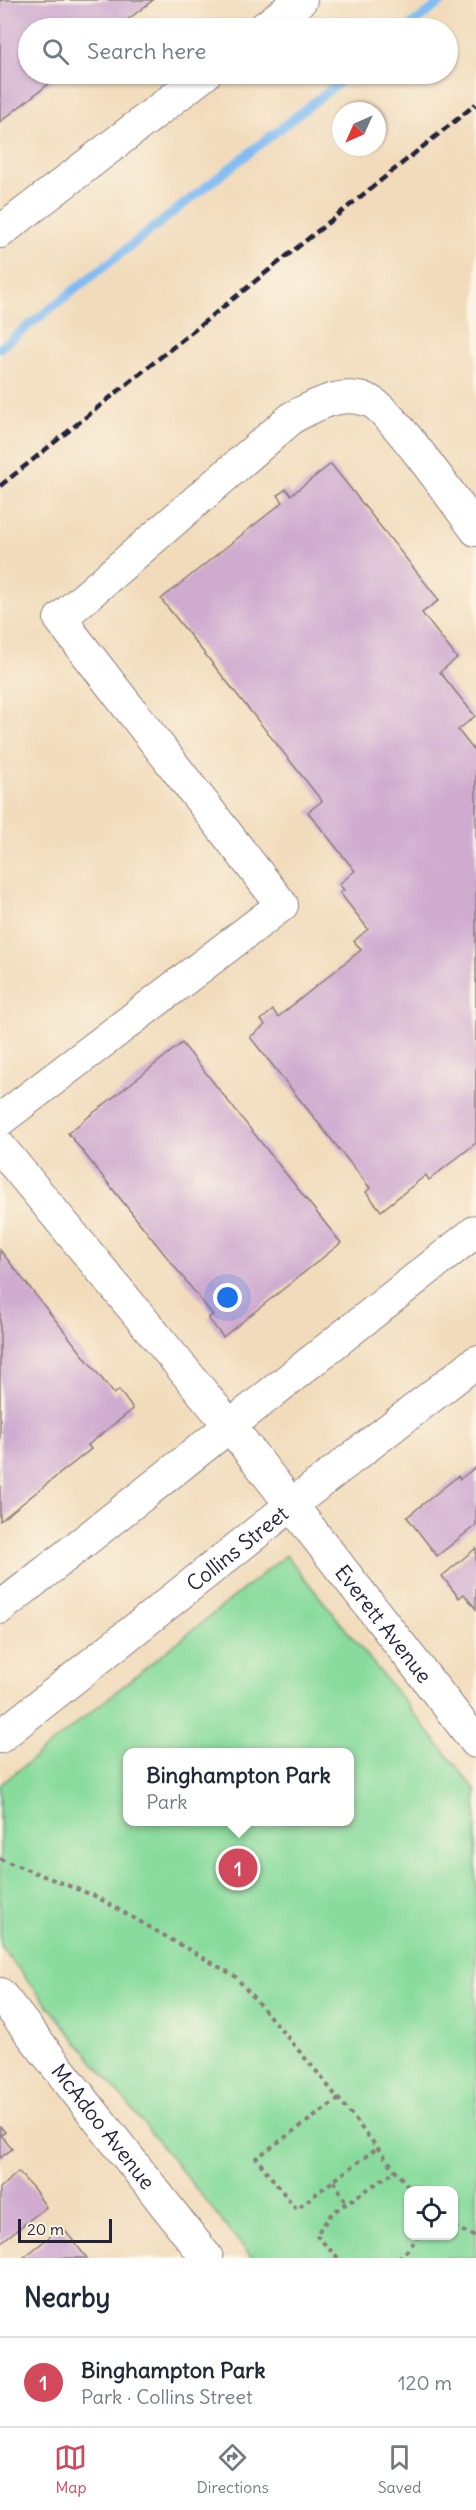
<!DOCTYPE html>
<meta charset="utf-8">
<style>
:root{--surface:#fff;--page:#f2f2f3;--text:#1f2937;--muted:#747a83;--line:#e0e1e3;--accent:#d1495b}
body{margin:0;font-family:Delius,sans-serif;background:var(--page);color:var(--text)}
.controls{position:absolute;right:18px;bottom:18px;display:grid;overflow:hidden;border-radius:12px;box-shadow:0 2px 4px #0004}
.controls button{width:54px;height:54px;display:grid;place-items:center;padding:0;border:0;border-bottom:2px solid var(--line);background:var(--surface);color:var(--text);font:30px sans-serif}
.compass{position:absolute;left:332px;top:102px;width:54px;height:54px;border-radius:50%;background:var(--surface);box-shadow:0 2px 4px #0004;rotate:225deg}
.scale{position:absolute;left:18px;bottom:15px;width:94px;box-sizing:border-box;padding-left:6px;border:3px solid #22223b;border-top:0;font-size:16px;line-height:21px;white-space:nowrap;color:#22223b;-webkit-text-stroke:4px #fcf5e5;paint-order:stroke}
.you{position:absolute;left:228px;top:1298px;width:21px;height:21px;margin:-15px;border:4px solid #fff;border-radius:50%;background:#1a73e8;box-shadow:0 0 0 9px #1a73e833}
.badge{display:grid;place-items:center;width:39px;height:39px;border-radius:50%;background:var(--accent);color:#fff;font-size:20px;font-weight:700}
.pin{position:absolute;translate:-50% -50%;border:3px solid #fff;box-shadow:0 2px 6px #0006}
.popup{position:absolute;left:123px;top:1748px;width:231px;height:78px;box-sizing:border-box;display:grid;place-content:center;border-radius:12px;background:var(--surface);filter:drop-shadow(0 2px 4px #0005);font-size:20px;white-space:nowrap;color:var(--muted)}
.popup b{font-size:22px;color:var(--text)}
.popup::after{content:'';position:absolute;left:50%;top:100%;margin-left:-12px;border:12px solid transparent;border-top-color:var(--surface)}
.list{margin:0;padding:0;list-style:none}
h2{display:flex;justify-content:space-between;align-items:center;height:78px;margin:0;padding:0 24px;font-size:26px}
h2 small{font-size:20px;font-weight:400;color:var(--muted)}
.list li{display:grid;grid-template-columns:39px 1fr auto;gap:18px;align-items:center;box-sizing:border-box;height:90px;padding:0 24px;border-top:2px solid var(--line)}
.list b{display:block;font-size:22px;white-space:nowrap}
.list p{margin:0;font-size:20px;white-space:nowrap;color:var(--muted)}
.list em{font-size:20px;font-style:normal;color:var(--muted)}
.icon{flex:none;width:33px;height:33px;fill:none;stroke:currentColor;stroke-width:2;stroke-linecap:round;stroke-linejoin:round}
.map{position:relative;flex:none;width:476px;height:2258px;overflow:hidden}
.search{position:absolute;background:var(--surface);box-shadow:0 2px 4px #0004;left:18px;right:18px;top:18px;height:66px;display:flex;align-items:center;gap:15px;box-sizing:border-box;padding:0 21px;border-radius:33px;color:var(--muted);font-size:22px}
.sheet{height:168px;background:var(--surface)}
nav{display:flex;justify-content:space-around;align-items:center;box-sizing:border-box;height:84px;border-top:2px solid var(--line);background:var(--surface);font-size:16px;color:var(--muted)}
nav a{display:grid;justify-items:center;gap:3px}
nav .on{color:var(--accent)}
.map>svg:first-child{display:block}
.green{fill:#88db9d;stroke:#557e6c;stroke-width:1.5;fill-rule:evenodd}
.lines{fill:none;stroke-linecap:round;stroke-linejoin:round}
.stream{stroke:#80bcf3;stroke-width:9}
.building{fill:#cfabd0}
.minor-casing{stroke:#8a7e7b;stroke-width:34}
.path{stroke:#8a7e7b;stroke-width:4;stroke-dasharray:4.5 4.5;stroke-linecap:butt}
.minor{stroke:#fff;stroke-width:32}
.rail{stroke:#22223b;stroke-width:4.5;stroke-dasharray:9 4.5;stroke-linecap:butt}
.labels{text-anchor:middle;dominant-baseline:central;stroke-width:6;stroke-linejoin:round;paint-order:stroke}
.street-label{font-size:21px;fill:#22223b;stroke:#fcf5e5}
</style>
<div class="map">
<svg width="476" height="2258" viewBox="0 0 476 2258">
<rect width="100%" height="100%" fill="#fcf5e5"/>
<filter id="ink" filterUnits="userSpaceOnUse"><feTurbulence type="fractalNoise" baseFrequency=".0167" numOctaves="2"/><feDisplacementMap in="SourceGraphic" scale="12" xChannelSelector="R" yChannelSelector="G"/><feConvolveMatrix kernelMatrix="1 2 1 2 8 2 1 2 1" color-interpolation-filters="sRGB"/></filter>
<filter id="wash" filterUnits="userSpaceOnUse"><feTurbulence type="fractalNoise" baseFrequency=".008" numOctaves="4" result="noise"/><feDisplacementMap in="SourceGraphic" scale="24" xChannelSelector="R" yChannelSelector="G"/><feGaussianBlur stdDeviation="1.35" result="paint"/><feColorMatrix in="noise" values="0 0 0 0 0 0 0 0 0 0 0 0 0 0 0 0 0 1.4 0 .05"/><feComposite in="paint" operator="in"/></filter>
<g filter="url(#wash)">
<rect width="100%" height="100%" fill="#f1dbbb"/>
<path class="green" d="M 286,1555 L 476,1791 L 476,2258 L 252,2258 L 0,1946 L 0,1785 ZM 127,1752 L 349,1752 L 349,1822 L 127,1822 ZM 408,2190 L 454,2190 L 454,2236 L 408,2236 Z"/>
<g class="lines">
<path class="stream" d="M 407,28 L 444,0
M 0,348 L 350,74"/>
</g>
<g id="blocks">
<path class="building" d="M 0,0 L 153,0 L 117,28 L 28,28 L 28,74 L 61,74 L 0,122 Z
M 331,464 L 439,600 L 422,613 L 457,658 L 440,672 L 475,716 L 458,730 L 476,753 L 476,1143 L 429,1180 L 426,1175 L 381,1211 L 366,1192 L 370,1188 L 250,1037 L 265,1025 L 261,1020 L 273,1010 L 278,1017 L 361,950 L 354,941 L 368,929 L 340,893 L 344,890 L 339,884 L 355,871 L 308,812 L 322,801 L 161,599 L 283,502 L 278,495 L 286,489 L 291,495 Z
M 182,1043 L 341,1243 L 223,1337 L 208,1318 L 213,1315 L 68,1133 Z
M 0,1250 L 114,1394 L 119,1390 L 133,1409 L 88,1445 L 91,1449 L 0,1521 Z
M 476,1467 L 476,1525 L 437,1556 L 407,1517 L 458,1476 L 460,1479 Z
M 476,1548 L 476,1609 L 464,1594 L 459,1598 L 442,1576 Z
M 0,2126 L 5,2132 L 1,2135 L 12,2149 L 0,2158 Z
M 18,2172 L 34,2189 L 46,2207 L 0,2243 L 0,2188 Z
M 62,2227 L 87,2258 L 23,2258 Z"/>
</g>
</g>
<g filter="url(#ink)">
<use href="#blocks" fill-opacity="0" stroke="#8a7e7b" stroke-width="1.5"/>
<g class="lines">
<g class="minor-casing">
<g id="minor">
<path d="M 264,28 L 301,0"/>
<path d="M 0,232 L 205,74"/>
<path d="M 0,1120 L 282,905 L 60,619 L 293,417 C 316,405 340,391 367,400 C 389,406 458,506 476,530"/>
<path id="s1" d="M 0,1147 L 230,1426 L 476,1742"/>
<path d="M 0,1608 L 476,1231"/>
<path id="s2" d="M 0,1737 L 290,1506 L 476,1362"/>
<path id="s3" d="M 0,1994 L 207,2258"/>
</g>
</g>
<path class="path" d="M 0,1859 L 95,1896 L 235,1976 L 317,2072 L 411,2190
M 339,2099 L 256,2158 L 296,2209 L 377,2148
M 334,2181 L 347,2204
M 454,2227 L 476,2237
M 338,2258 L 316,2235 L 332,2213 L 395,2171
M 398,2258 L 406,2252 L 419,2236"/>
<use href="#minor" class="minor"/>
<path class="rail" d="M 0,486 L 476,104"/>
</g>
</g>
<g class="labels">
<g class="street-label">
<text stroke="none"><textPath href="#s2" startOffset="303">Collins Street</textPath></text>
<text stroke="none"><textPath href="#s1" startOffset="612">Everett Avenue</textPath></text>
<text stroke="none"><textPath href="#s3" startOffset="168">McAdoo Avenue</textPath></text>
</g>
</g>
</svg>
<div class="controls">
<button><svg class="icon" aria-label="locate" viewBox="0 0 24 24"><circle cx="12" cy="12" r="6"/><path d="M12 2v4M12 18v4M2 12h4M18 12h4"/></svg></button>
</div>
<svg class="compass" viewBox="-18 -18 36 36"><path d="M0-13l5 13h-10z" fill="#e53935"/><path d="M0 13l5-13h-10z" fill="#747a83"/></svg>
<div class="scale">20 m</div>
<div class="you"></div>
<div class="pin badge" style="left:238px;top:1868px">1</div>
<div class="popup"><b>Binghampton Park</b>Park</div>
<div class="search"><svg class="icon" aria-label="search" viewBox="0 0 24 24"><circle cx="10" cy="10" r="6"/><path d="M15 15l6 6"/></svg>Search here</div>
</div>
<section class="sheet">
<h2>Nearby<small></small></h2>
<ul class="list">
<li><span class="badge">1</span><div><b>Binghampton Park</b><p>Park · Collins Street</p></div><em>120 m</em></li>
</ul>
</section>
<nav>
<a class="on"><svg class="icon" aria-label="map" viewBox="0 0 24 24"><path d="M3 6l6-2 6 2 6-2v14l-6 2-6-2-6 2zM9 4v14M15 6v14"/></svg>Map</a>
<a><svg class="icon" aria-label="directions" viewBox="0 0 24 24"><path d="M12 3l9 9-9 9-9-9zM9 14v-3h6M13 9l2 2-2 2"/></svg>Directions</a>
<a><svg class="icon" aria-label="saved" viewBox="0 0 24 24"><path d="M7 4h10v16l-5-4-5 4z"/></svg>Saved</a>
</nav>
